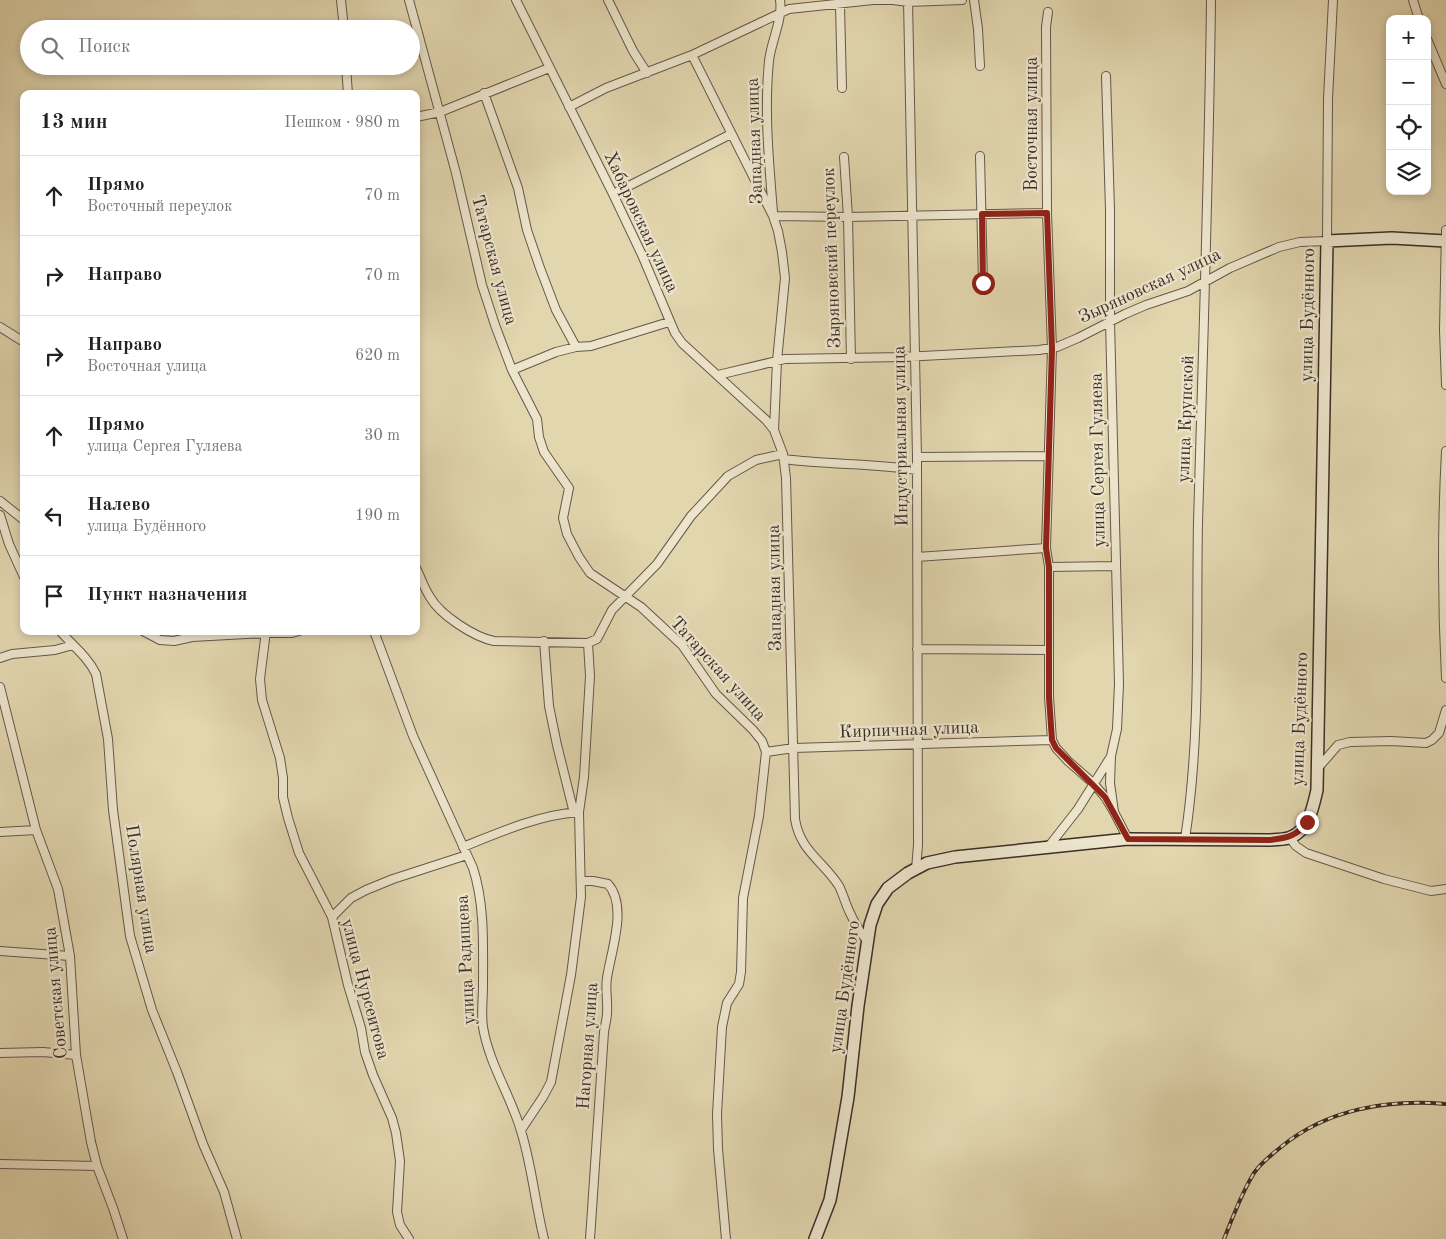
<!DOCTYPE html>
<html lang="ru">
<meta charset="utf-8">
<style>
:root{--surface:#fff;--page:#f2f2f2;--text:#222;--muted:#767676;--line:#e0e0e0}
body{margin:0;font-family:"Old Standard TT",serif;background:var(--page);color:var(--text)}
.controls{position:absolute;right:15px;top:15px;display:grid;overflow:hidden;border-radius:10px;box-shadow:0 2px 8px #0003}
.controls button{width:45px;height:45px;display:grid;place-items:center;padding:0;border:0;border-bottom:1px solid var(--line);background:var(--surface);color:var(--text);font:25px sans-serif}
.stop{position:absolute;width:15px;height:15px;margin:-11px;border:4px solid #8f2418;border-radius:50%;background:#fff}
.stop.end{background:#8f2418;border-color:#fff;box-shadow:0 1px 5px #0008}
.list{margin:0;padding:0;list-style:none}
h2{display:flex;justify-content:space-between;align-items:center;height:65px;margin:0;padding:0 20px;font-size:21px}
h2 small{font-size:16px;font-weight:400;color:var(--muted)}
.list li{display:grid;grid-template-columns:32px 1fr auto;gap:15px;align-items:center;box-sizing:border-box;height:80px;padding:0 20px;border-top:1px solid var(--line)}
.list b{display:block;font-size:19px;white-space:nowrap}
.list p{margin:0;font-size:16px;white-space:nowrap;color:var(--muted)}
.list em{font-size:16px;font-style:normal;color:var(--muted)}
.icon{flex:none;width:28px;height:28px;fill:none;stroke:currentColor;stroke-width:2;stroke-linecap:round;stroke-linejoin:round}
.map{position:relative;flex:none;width:1446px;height:1239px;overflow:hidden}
.search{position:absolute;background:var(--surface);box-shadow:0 2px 8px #0003;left:20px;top:20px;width:400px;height:55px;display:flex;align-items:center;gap:12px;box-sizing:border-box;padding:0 18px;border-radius:28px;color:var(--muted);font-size:19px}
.panel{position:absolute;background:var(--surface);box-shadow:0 2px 8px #0003;left:20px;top:90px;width:400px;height:545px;border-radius:10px}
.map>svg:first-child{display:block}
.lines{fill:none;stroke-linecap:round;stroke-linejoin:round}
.street-casing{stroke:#65584a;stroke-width:10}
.secondary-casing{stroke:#3b2e28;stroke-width:14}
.street{stroke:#ece4cb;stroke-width:8}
.secondary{stroke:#ece4cb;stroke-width:11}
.rail-casing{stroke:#3b2e28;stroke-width:4}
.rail{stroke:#ece4cb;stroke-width:2;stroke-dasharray:5.5;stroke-linecap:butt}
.route{stroke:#8f2418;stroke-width:6}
.labels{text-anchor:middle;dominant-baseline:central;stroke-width:4.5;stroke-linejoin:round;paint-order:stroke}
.street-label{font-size:18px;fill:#3b2e28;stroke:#ece4cb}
</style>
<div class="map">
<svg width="1446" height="1239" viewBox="0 0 1446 1239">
<rect width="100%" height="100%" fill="#e2d6af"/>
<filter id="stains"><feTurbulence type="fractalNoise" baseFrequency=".004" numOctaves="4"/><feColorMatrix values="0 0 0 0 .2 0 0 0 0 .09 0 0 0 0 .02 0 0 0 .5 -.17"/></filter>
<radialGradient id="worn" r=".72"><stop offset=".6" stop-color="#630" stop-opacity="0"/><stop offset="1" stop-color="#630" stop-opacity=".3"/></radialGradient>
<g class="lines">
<g class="street-casing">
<path id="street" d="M 341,0 L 344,29
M 409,0 L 456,173 L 482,285 L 495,325 L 512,370 L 537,419 L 539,437 L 544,452 L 569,488 L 563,518 L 567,534 L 579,557 L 590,573 L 641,607 L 682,645 L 716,694 L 753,730 L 762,741 L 766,752 L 759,816 L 743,898 L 741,972 L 739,984 L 727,1003 L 722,1027 L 717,1114 L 718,1149 L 726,1239
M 516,0 L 613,194 L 642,255 L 675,333 L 682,343 L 766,420 L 774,430
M 608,0 L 633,51 L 647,73
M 908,0 L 917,457 L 918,845 L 916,869
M 974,0 L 978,29 L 980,66
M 1413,0 L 1419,19
M 840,5 L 842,88
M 1048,12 L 1046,27 L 1047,213 L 1052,348 L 1046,548 L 1049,567 L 1049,697 L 1052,740 L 1056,748 L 1068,761 L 1093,783 L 1105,797 L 1114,812
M 1427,39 L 1446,84
M 692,55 L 773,216 L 778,231 L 782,252 L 785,278 L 777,361 L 774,430 L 783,454 L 786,478 L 795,819 C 800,851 823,861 839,886 C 844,896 846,906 851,915 C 855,924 861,933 867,941
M 346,66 L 348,94
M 1106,76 L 1110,210 L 1110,321 L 1119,684 L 1117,729 L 1111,756 L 1110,783 L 1114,812 L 1128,839
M 484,93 L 518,188 L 527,230 L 540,268 L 556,310 L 576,347
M 569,107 L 606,88 L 692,55 L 789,9 L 873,0 L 893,0 L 908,2 L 962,0
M 416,117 L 440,112 L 549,68
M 980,156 L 983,283
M 844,157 L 848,217 L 851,359
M 613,194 L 731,134
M 773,212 C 769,162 764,111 769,61 C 771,41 783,20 780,0
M 773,216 L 848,217 L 1047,213
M 1446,230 L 1444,330 L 1446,385
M 0,327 L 24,342
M 512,370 L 556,352 L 576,347 L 591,346 L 669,322
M 718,375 L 785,359 L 903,357 L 1039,350 L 1057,347 L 1078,338 L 1125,314 L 1146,305 L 1188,291 L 1230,268 L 1279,247 L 1300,242 L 1327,241 L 1328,99 L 1333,0
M 1446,451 C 1442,526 1442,602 1446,678
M 917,457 L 1049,456
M 784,459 C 828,465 873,463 917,470
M 0,501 L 24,520
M 0,515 L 9,544 L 24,577
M 917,557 L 1046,548
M 1049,567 L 1115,566
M 416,568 C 421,578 424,588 430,597 C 440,615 474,637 494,641 L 588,643 L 597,639 L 612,610 L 657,564 L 691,516 L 728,476 L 756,460 L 783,454
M 60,631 C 73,646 87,656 96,674 L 108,739 L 113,810 L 130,936 L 152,1010 L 177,1072 L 203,1144 L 224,1192 L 237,1239
M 143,631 L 160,640 L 174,641 L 192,637 L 266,633 L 292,633 L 299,631
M 266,631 L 260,679 L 262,700 L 280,758 L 283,778 L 283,797 L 288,818 L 299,853 L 332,917 L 348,985 L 361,1028 L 365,1052 L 373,1075 L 392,1118 L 396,1133 L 400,1161 L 397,1212 L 400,1225 L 409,1239
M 374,631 L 413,736 L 473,868 C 485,905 483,946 483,985 C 483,999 481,1013 483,1027 C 489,1064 511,1096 521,1131 C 532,1166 535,1203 544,1239
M 544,641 L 549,706 L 557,745 L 574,813
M 917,649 L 1048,650
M 0,658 L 12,654 L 55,650 L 73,645
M 0,687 L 36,830 L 58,889 L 70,956 L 76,1055 L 91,1142 L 97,1166 L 113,1208 L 123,1239
M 766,752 L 794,748 L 1052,740
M 1318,768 L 1338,745 L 1350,742 L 1391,741 L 1426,743 L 1432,740 L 1439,733 L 1446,710
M 0,832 L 36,830
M 1290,838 L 1296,846 L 1306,853 L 1384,879 L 1431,891 L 1446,889
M 1185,839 C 1201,735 1196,628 1198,523 C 1203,349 1209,174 1211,0
M 1049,846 L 1078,809 L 1110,758
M 463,847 C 500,832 539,815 578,812
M 582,881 L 593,881 L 608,884 C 628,906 611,951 607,978 C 605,989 608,1001 607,1013 C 607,1019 605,1025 604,1032 L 590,1239
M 332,917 L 351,898 L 366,890 L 393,879 L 467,855
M 0,951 L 70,956
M 0,1053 L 43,1052 L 76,1055
M 521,1130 L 543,1097 L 551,1082 L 571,975 L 581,897 L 579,812 L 584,777 L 590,676 L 588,643
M 0,1164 L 97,1166"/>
</g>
<g class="secondary-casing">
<path id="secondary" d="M 815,1239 L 830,1200 L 835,1173 L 848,1097 L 858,1006 L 870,925 L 877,904 L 888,888 L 908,873 L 927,863 L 955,857 L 1128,839 L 1270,840 C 1277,839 1285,840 1291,837 C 1309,830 1313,807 1317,790 L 1327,241 L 1392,238 L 1446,241"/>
</g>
<use href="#street" class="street"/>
<use href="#secondary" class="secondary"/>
<g class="rail-casing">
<path id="rail" d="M 1224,1239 C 1233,1217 1241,1194 1254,1173 C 1261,1163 1271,1155 1281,1147 C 1327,1109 1388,1099 1446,1104"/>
</g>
<use href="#rail" class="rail"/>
</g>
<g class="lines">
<path class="route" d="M 983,283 L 982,214 L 1047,213 L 1052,348 L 1046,548 L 1049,567 L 1049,697 L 1052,740 L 1056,748 L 1105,797 L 1128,839 L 1270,840 C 1287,838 1297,836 1307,822"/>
</g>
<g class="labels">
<g class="street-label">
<text transform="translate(1032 124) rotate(-90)">Восточная улица</text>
<text transform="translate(755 141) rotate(-92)">Западная улица</text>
<text transform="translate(641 222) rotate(65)">Хабаровская улица</text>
<text transform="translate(832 258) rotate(-92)">Зыряновский переулок</text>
<text transform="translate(494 260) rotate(75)">Татарская улица</text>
<text transform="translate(1150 286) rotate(-25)">Зыряновская улица</text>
<text transform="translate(1308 315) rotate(-89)">улица Будённого</text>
<text transform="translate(1186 419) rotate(-88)">улица Крупской</text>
<text transform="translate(901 436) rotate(-91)">Индустриальная улица</text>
<text transform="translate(1098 460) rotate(-91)">улица Сергея Гуляева</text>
<text transform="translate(775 588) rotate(-91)">Западная улица</text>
<text transform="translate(718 669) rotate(48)">Татарская улица</text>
<text transform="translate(1300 719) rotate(-88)">улица Будённого</text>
<text transform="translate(909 730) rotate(-2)">Кирпичная улица</text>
<text transform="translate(141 889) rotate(81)">Полярная улица</text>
<text transform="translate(466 960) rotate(-93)">улица Радищева</text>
<text transform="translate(845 987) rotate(-82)">улица Будённого</text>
<text transform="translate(365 989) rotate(75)">улица Нурсеитова</text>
<text transform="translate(56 993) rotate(-95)">Советская улица</text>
<text transform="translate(588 1046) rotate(-86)">Нагорная улица</text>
</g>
</g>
<rect width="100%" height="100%" filter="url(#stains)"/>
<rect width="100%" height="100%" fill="url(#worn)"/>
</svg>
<div class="controls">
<button>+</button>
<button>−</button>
<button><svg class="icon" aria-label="locate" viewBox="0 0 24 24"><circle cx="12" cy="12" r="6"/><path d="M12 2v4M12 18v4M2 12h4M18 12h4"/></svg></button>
<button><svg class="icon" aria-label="layers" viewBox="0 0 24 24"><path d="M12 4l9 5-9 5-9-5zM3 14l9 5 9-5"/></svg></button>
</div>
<div class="stop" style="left:983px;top:283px"></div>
<div class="stop end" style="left:1307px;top:822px"></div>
<div class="search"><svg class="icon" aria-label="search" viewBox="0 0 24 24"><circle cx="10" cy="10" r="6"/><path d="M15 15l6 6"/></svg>Поиск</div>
<section class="panel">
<h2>13 мин<small>Пешком · 980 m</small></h2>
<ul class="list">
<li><svg class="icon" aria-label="ahead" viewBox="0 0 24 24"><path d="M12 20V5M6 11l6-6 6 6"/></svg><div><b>Прямо</b><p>Восточный переулок</p></div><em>70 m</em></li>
<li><svg class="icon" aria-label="right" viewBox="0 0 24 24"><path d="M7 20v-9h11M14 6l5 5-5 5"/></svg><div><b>Направо</b></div><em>70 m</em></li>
<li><svg class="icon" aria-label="right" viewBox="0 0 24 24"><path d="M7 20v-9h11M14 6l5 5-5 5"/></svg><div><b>Направо</b><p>Восточная улица</p></div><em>620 m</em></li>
<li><svg class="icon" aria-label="ahead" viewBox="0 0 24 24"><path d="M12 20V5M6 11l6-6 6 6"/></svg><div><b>Прямо</b><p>улица Сергея Гуляева</p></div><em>30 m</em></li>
<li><svg class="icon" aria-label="left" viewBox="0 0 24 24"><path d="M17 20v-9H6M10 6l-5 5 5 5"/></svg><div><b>Налево</b><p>улица Будённого</p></div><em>190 m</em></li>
<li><svg class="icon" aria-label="arrive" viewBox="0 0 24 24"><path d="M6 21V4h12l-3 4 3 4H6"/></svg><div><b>Пункт назначения</b></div></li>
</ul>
</section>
</div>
